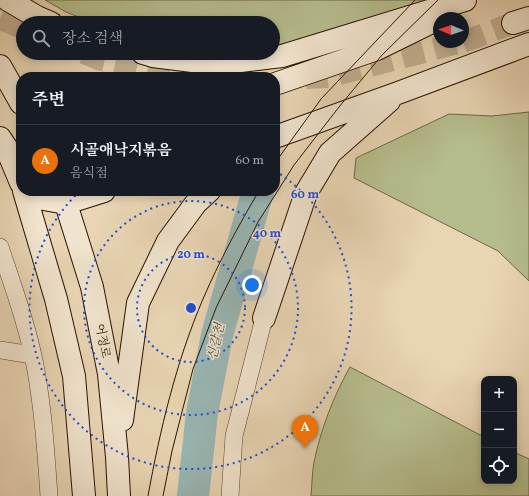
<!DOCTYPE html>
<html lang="ko">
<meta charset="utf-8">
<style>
:root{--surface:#171b24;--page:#20242c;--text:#f1f3f6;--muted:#9ea1a6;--line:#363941;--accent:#db2777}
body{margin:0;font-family:Vollkorn,"Noto Serif KR",serif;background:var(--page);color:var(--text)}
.controls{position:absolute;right:12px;bottom:12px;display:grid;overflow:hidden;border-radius:8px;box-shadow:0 2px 10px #0003}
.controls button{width:36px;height:36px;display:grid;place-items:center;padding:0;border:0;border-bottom:1px solid var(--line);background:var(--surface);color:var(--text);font:20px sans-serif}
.compass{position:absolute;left:433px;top:12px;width:36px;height:36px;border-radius:50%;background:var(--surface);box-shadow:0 2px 10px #0003;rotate:272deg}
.you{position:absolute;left:252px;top:285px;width:14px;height:14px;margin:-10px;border:3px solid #fff;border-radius:50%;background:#1a73e8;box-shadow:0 0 0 6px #1a73e833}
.badge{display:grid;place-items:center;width:26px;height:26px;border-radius:50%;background:var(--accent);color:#fff;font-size:13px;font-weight:700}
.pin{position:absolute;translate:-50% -33px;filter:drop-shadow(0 1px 2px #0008)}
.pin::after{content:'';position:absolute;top:21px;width:14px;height:12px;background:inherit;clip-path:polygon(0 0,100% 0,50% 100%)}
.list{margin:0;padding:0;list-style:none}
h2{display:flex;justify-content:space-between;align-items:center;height:52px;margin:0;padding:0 16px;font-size:17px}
h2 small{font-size:13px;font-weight:400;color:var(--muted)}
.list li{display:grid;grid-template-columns:26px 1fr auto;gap:12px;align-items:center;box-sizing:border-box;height:72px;padding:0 16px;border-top:1px solid var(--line)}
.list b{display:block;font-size:15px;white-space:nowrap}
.list p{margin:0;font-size:13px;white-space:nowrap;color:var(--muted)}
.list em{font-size:13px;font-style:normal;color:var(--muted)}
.icon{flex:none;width:22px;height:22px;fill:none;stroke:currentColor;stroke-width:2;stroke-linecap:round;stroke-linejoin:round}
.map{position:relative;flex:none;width:529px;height:496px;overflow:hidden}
.search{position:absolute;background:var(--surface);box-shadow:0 2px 10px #0003;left:16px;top:16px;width:264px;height:44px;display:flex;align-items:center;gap:10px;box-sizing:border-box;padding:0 14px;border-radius:22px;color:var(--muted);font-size:15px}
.panel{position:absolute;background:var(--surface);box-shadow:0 2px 10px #0003;left:16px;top:72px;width:264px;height:124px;border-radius:16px}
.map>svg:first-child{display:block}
.green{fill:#b6bd8d;stroke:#6f6846}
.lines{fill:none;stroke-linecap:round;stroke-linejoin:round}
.river{stroke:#99b7b5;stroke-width:32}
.secondary-tunnel{stroke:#c2ae90;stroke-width:22;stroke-dasharray:22 11;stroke-linecap:butt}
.street-casing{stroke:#58442d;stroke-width:18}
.secondary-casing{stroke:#281300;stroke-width:24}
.street{stroke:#f1e4ce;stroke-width:17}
.secondary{stroke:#f1e4ce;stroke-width:22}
.tram{stroke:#281300;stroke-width:1}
.ring{fill:none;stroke:#1d4ed8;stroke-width:2;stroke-dasharray:2 4}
.labels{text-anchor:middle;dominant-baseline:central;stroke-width:3;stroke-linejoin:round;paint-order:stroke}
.street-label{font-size:12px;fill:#281300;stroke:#f1e4ce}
.water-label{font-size:13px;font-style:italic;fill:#504c3f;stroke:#f1e4ce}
.centre{fill:#1d4ed8;stroke:#f1e4ce;stroke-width:2}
.ring-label{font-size:12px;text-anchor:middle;font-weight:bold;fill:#1d4ed8;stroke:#f1e4ce;stroke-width:3;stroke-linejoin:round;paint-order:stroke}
</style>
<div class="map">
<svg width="529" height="496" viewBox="0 0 529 496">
<rect width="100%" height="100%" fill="#e9d5b4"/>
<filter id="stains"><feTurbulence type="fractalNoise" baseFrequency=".005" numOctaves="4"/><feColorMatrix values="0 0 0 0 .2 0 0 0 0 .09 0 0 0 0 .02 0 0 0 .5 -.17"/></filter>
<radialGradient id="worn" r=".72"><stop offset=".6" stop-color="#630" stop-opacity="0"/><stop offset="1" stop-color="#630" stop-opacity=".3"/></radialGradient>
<path class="green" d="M 45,0 L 427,0 L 401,9 L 273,48 L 273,23 L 93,23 L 66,12 Z
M 529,112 L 529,281 L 498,251 L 354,178 L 356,158 L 449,114 L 492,116 Z
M 350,367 L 484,437 L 484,481 L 514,481 L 514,452 L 529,459 L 529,496 L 311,496 C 312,485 312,473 314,462 C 321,429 333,397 350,367 Z"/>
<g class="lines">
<path class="river" d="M 193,496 L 202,413 L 217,335 L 258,191"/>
<path class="secondary-tunnel" d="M 0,19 L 23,28
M 463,42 L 513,23
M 84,53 L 98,59 L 179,77
M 306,78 L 328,77 L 462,42"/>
<g class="street-casing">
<path id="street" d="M 0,247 C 13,286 27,325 35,365 C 43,408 46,452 49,496
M 0,350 L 32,355
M 230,496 L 234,436 L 264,318"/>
</g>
<g class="secondary-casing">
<path id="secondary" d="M 8,0 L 37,17 L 51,23
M 513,23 L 529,18
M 143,53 L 153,56 L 216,64 L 282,56 L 465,0
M 0,66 L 21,103
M 275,84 L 377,49 L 436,20
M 275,137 L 398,93 L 529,44
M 0,138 L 6,147 L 21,183
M 24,191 L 56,299 L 74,376 L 84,496
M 62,191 L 92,287 L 109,374 L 117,457 L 119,496
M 27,196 L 66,203 L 104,191
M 264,318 L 306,193 L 330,153 L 389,101
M 122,420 L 138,303 L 168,241 L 196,203 L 209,191"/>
</g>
<use href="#street" class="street"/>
<use href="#secondary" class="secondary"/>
<path class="tram" d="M 275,163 L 321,99 L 415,0
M 148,496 C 160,430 176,362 203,299 C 219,262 238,226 259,191
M 163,496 L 172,451 L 193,369 L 216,308 L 258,222 L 294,165 L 339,107 L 382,55 L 438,0"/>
</g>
<g class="ring">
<circle cx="191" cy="308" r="54"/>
<circle cx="191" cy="308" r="107"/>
<path d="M275 171A161 161 0 1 1 80 191"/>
</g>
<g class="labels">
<g class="street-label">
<text transform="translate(102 341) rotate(79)">어정로</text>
</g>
<g class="water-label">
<text transform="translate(217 342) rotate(-77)">신갈천</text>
</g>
</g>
<circle cx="191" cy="308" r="6" class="centre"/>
<g class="ring-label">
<text x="305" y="198">60 m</text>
<text x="267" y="237">40 m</text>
<text x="191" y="258">20 m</text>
</g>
<rect width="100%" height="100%" filter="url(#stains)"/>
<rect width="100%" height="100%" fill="url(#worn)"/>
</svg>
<div class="controls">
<button>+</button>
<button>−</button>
<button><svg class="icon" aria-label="locate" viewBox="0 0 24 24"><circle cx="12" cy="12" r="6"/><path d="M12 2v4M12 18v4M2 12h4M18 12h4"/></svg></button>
</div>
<svg class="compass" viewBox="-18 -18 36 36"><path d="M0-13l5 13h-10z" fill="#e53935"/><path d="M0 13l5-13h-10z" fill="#9ea1a6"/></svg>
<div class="you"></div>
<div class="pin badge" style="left:305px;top:448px;background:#e8710a">A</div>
<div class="search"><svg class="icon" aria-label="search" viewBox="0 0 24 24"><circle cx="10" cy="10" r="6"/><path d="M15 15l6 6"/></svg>장소 검색</div>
<section class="panel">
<h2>주변<small></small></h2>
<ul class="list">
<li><span class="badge" style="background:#e8710a">A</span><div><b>시골애낙지볶음</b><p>음식점</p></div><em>60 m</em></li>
</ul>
</section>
</div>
